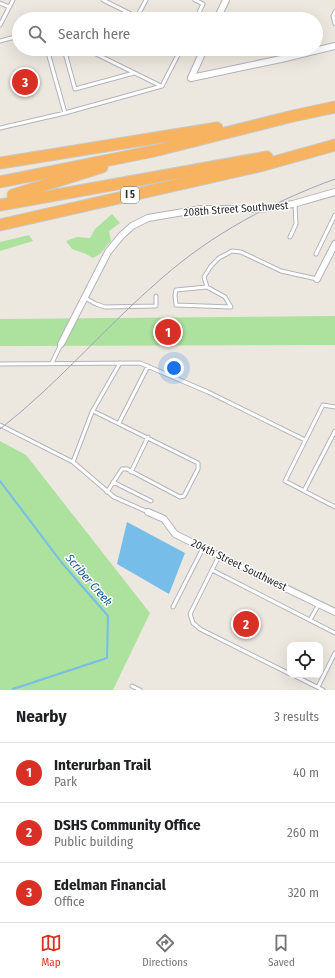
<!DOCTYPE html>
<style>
:root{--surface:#fff;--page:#f2f2f2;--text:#202124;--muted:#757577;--line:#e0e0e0;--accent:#d93025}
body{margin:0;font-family:"Fira Sans Condensed",sans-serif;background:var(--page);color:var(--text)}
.controls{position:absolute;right:12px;bottom:12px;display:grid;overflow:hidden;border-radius:8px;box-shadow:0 4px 16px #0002}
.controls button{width:36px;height:36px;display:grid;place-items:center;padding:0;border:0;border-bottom:1px solid var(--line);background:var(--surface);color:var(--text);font:20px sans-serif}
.you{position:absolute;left:174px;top:368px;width:14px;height:14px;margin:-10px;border:3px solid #fff;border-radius:50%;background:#1a73e8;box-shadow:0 0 0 6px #1a73e833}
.badge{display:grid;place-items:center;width:26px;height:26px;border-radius:50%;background:var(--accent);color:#fff;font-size:13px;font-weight:700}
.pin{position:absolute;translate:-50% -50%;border:2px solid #fff;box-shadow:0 1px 4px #0006}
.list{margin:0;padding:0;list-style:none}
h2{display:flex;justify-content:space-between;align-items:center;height:52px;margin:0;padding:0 16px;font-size:17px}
h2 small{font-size:13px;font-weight:400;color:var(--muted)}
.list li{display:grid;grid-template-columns:26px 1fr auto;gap:12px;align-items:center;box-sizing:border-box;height:60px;padding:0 16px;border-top:1px solid var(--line)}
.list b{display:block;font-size:15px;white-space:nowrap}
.list p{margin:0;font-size:13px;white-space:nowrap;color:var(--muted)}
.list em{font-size:13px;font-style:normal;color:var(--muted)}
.icon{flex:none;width:22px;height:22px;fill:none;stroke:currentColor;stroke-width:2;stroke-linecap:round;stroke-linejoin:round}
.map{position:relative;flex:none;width:335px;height:690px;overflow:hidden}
.search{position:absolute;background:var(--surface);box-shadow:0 4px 16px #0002;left:12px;right:12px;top:12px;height:44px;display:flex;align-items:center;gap:10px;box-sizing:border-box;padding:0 14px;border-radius:22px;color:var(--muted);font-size:15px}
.sheet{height:232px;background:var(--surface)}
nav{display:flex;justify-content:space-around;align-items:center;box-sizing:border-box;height:56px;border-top:1px solid var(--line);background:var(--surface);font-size:11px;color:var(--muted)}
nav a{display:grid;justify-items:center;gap:2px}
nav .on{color:var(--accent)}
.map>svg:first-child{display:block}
.green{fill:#ace19e}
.water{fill:#76bdea}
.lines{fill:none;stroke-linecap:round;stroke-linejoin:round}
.stream{stroke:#76bdea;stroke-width:2}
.service-casing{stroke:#b2b3be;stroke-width:5}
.minor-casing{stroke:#b2b3be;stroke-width:8}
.motorway-casing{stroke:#c8c8c8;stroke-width:13}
.service{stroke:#fff;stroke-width:3}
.minor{stroke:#fff;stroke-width:6}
.motorway{stroke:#f7b35f;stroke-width:11}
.tram{stroke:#a1a2b5;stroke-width:1}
.labels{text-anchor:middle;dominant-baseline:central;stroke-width:3;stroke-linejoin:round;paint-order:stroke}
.shield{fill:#fff;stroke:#6b6b6b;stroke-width:1}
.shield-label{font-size:10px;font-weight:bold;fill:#2c2c2c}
.street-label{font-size:11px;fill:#2c2c2c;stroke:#fff}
.water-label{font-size:12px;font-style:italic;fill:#135a98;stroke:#fff}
</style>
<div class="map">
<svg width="335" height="690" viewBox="0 0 335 690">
<rect width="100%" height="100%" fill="#ede8df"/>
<path class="green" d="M 112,214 L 120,223 L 109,231 L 111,241 L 100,254 L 93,258 L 86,254 L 72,249 L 66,241 L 77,237 L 90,238 L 95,229 Z
M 29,235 L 33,241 L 0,251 L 0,242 Z
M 335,316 L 335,345 L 0,346 L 0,319 Z
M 0,441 L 26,455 L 150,613 L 113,690 L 0,690 Z"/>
<path class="water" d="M 127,522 L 185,553 L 169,594 L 117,564 Z"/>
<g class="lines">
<path class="stream" d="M 0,481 L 62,563 L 108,616 L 107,658 L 13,689 L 13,690"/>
<g class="service-casing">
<path id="service" d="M 103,0 L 137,17 L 146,0
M 195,0 L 203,4 L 196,19
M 0,3 L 9,7
M 335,12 L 333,16 L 335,24
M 0,25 L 13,0
M 0,41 L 19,36
M 47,49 L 65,113 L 162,86 L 181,49
M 64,49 L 75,89 L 134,73
M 86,49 L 161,86
M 0,128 L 65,113
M 290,237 L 296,224 L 295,204
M 316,254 L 335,215
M 207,287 L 176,290 L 175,295 L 176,305 L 231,307 L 225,297 L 207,287 L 204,277 L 211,266 L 219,258 L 232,251 L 241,252 L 281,271 L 317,279
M 85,298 L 96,304 L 105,307 L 156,306 L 156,296
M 52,363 L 61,344
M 120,363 L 92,412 L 73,462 L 114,497 L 148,512
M 0,364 L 140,363 L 208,392 L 305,440
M 335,407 L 323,405 L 285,481 L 335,507
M 93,411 L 198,463 L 198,469 L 184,496 L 180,497 L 127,469 L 122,469 L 107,492
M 119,423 L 148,366
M 0,425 L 73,462
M 131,472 L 148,437
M 113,482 L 151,501
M 304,491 L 335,431
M 219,556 L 190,614 L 193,623 L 200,629 L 290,674
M 212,570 L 335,633
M 173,607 L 203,548
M 310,620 L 319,604
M 293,675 L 323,690
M 132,686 L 140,690
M 318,687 L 335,653"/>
</g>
<g class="minor-casing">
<path id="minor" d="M 217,19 L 226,0
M 191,78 L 281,59 L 335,46
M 191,78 L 204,49
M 317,279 L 335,244
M 61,344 L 108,252 L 121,236 L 132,226 L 148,218 L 201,209 L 260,209 L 293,204 L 335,192
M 148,512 L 164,519 L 175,534 L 203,548 L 335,612"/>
</g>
<g class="motorway-casing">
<path id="motorway" d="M 0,163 L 217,128
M 0,182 L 154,151 L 293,116 L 335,107
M 13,195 L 102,167
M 0,205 L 267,157
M 0,225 L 260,166 L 335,145"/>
</g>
<use href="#service" class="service"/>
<use href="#minor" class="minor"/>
<use href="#motorway" class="motorway"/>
<path class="tram" d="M 0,429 C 58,384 106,326 162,278 C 212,234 272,202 335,179"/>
</g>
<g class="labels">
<rect class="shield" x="121" y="187" width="18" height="16" rx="3"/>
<g class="shield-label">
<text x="130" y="195">I 5</text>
</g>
<g class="street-label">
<text transform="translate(236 209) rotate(-4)">208th Street Southwest</text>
<text transform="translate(239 565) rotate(26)">204th Street Southwest</text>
</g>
<g class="water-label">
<text transform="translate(89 580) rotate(49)">Scriber Creek</text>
</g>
</g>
</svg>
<div class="controls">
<button><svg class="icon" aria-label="locate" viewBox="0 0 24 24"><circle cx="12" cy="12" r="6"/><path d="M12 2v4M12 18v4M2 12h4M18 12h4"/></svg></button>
</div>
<div class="you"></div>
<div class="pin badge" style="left:168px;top:332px">1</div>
<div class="pin badge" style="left:246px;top:624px">2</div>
<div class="pin badge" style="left:25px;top:82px">3</div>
<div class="search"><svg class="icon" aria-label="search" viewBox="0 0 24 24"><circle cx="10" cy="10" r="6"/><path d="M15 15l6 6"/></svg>Search here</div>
</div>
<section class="sheet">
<h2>Nearby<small>3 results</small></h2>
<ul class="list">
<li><span class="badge">1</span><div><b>Interurban Trail</b><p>Park</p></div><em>40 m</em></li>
<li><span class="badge">2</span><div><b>DSHS Community Office</b><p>Public building</p></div><em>260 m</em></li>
<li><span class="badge">3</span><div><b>Edelman Financial</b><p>Office</p></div><em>320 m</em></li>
</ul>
</section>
<nav>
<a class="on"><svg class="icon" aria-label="map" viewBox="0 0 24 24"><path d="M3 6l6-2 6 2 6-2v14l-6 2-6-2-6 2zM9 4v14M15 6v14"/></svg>Map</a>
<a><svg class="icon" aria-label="directions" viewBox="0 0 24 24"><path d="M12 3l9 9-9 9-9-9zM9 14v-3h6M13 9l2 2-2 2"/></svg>Directions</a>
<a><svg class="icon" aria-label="saved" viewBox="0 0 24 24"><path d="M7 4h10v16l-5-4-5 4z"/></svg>Saved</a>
</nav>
